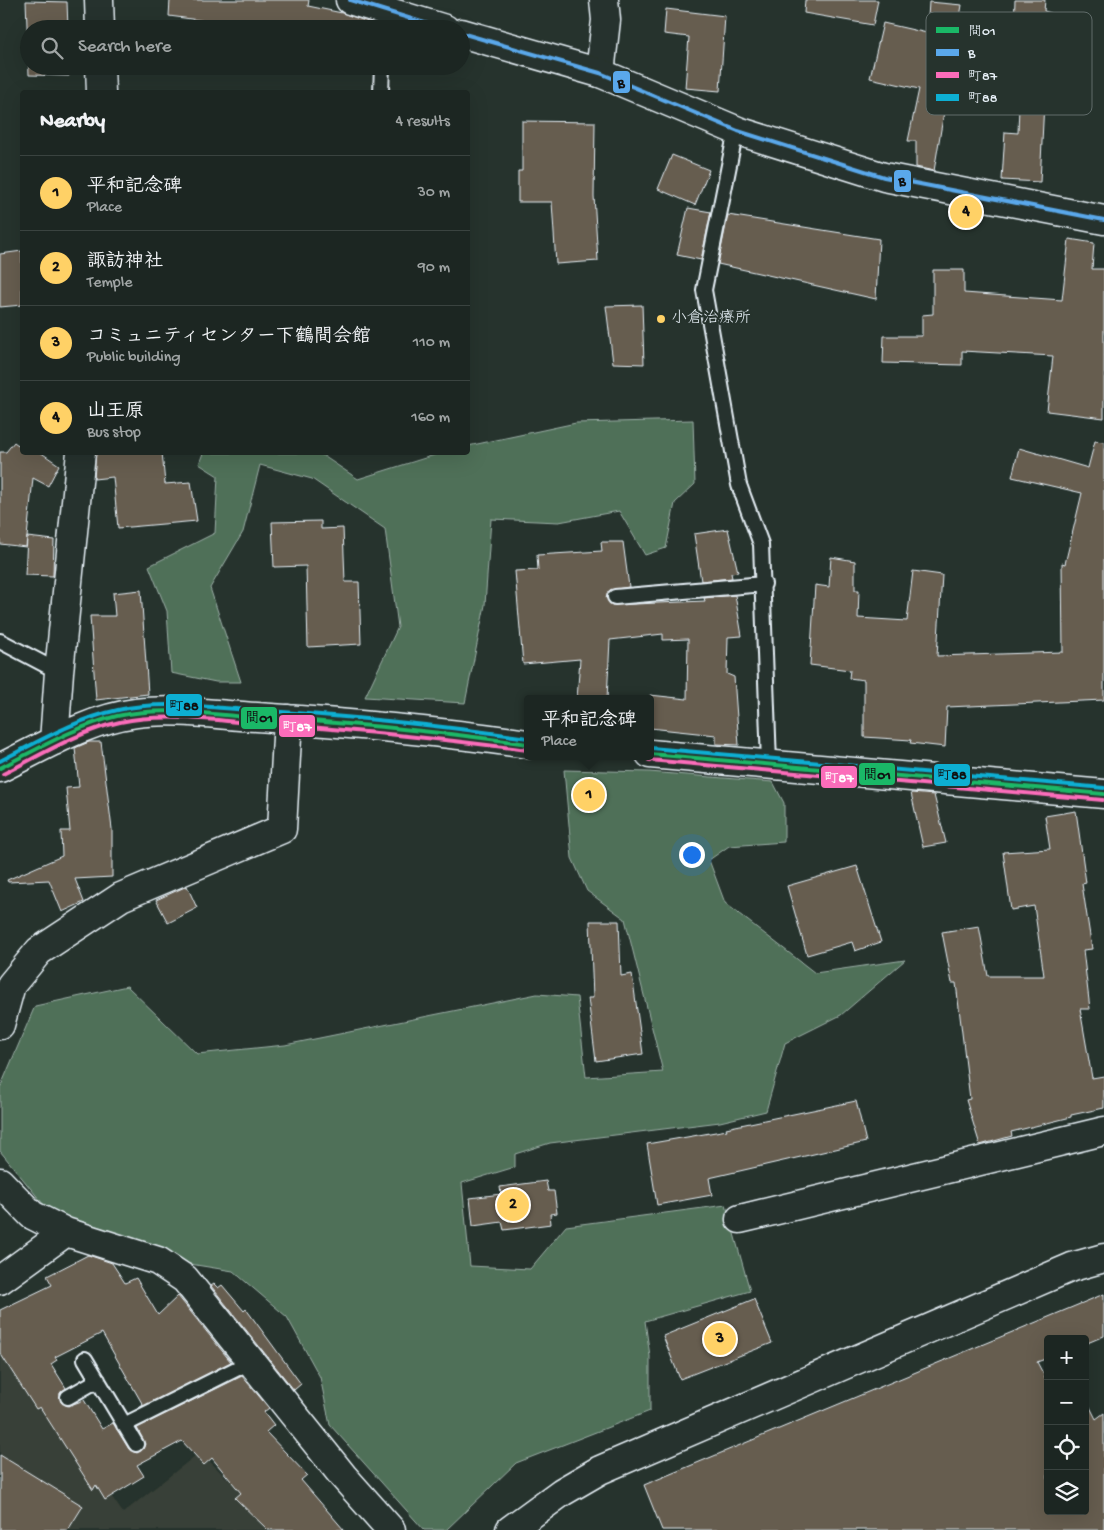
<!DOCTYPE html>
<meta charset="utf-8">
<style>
:root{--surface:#1c2622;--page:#252e2a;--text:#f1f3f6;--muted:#a0a5a5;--line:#3a4340;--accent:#ffd166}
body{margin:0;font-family:"Gochi Hand","Klee One",sans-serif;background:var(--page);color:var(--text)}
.controls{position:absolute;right:15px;bottom:15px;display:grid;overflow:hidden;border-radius:5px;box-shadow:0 5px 20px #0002}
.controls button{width:45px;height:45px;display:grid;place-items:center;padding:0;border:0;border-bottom:1px solid var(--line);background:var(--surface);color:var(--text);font:25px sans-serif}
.you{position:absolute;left:691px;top:854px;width:18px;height:18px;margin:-12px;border:4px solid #fff;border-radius:50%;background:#1a73e8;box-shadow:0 0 0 8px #1a73e833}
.badge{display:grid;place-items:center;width:32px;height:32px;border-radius:50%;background:var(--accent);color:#111;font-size:16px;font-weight:700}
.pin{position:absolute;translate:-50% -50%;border:2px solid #fff;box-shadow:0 1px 5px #0006}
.popup{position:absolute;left:524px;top:695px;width:130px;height:65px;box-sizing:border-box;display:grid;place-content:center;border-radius:5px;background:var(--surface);filter:drop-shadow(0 1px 4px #0005);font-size:16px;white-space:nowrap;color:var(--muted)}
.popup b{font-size:19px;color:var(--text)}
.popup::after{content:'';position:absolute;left:50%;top:100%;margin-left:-10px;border:10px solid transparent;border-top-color:var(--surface)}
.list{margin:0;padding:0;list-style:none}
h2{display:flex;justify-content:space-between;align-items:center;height:65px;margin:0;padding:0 20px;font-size:21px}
h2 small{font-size:16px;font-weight:400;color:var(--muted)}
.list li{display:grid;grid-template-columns:32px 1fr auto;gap:15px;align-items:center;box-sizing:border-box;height:75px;padding:0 20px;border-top:1px solid var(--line)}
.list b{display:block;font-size:19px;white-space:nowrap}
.list p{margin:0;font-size:16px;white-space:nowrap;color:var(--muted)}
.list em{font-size:16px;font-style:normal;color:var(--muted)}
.icon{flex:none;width:28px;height:28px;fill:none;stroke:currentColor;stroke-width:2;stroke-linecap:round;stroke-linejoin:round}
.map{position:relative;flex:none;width:1104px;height:1530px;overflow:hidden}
.search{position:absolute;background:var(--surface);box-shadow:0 5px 20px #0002;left:20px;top:20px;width:450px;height:55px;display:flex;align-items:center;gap:12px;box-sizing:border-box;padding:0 18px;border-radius:28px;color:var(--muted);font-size:19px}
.panel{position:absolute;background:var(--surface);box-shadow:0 5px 20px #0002;left:20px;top:90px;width:450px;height:365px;border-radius:5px}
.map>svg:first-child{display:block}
.built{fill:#394037}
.green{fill:#506f58;stroke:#9cb0a8}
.building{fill:#665d4f;stroke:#e8f1f8}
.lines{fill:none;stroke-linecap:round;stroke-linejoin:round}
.lane-casing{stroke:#e8f1f8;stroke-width:18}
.street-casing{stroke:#e8f1f8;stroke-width:31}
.secondary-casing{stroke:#e8f1f8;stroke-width:31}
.lane{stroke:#26332d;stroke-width:14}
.street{stroke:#26332d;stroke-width:28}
.secondary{stroke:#26332d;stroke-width:28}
.bus-1-casing{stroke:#26332d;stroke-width:8}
.bus-2-casing{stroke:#26332d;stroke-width:8}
.bus-3-casing{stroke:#26332d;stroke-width:8}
.bus-4-casing{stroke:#26332d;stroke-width:8}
.bus-1{stroke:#1ab867;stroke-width:4}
.bus-2{stroke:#5aa8eb;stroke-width:4}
.bus-3{stroke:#fb6dba;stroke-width:4}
.bus-4{stroke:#0dafd3;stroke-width:4}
.poi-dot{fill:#ffd166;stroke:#26332d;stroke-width:2}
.labels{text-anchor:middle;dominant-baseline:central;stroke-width:4;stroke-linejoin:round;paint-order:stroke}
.poi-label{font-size:16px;fill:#e8f1f8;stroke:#26332d;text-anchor:start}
.key{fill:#26332d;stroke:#606c6a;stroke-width:1}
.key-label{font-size:14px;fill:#e8f1f8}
.line-badge{stroke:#26332d;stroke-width:2}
.badge-label{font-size:14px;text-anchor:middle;font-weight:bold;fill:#fff}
.pale-badge-label{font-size:14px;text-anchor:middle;font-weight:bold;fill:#111}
</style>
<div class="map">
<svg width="1104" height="1530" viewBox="0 0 1104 1530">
<rect width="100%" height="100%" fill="#26332d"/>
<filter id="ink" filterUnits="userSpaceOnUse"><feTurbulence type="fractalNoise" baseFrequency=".02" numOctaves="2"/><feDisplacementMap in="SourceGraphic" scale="10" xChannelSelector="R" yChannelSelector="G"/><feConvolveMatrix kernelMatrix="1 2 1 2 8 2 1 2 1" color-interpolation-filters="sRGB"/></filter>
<g filter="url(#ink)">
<path class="built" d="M 0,1335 L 123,1513 L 200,1452 L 280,1530 L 0,1530 Z"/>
<path class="green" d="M 693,420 L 695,484 L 675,503 L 666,548 L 645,555 L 619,511 L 559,522 L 491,519 L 485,605 L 465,703 L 365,697 L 398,627 L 385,529 L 312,479 L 260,465 L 243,532 L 210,588 L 241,682 L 216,682 L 171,673 L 167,611 L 149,566 L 215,533 L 218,476 L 199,464 L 203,453 L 319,453 L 358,479 L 441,453 L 468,452 L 468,446 L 576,423 Z
M 564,770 L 649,772 L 773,782 L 784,803 L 784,842 L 729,846 L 709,860 L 725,903 L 815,973 L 905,960 L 841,1015 L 785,1043 L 766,1111 L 720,1122 L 550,1143 L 515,1154 L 515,1167 L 462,1183 L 470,1266 L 530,1269 L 566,1226 L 726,1205 L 750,1291 L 645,1321 L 650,1356 L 650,1411 L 516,1463 L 446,1530 L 424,1530 L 330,1425 L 320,1377 L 287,1317 L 233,1271 L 190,1264 L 66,1232 L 0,1151 L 0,1088 L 35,1006 L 127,986 L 197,1054 L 285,1045 L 537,994 L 577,997 L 586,1077 L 663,1072 L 625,919 L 587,891 L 572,858 Z"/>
<path class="building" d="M 170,0 L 309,0 L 308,6 L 342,13 L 374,24 L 374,29 L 266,29 L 169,16 Z
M 805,0 L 878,0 L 873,25 L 804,13 Z
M 1015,0 L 1045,0 L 1044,11 L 1051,13 L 1049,34 L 1043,35 L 1042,82 L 1045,82 L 1040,182 L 1002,180 L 1005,132 L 1018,133 L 1021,53 L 1013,53 Z
M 26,1 L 67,2 L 68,29 L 29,29 L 29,66 L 69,66 L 69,76 L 29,75 Z
M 929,2 L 962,5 L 934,171 L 916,167 L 916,141 L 908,141 L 919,89 L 870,78 L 883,23 L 927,33 Z
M 666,9 L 725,16 L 720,91 L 685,88 L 689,37 L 664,34 Z
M 522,121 L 595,122 L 594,196 L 598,261 L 556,264 L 552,202 L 518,202 L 518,171 L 522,171 Z
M 672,155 L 709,170 L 695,205 L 658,189 Z
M 688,208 L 711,212 L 701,260 L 677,255 Z
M 728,215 L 879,239 L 876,299 L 718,264 Z
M 1069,239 L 1094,243 L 1092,269 L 1104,269 L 1104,418 L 1047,411 L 1053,356 L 962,351 L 962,365 L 883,363 L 884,336 L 922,336 L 922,315 L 933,314 L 933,270 L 964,270 L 964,293 L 1062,300 Z
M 22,251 L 22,305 L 0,307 L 0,254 Z
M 642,305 L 644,364 L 613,363 L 606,306 Z
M 1095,441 L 1104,442 L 1104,700 L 947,707 L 945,747 L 910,743 L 911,740 L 864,737 L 864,680 L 849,678 L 850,670 L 810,665 L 815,585 L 829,587 L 831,557 L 855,561 L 855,590 L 859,590 L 858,618 L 907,621 L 913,571 L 942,575 L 937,656 L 1063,652 L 1062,563 L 1065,564 L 1082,493 L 1012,477 L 1019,448 L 1088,468 Z
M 14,442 L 22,448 L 22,452 L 40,452 L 59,465 L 48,486 L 33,478 L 26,547 L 0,544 L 0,452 L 6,452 Z
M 96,452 L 162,452 L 165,484 L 191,482 L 197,521 L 118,528 L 113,477 L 94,479 Z
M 321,521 L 321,529 L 343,528 L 345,582 L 359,582 L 361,644 L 308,647 L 306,566 L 274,567 L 272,522 Z
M 728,529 L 738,572 L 731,573 L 732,578 L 701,581 L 694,534 Z
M 27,537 L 54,540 L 53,576 L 25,575 Z
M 601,542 L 623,542 L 629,587 L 610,590 L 606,598 L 612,605 L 705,601 L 704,598 L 735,595 L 742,636 L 728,637 L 727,674 L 734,677 L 739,745 L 716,744 L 716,735 L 650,728 L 650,695 L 687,699 L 688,639 L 663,640 L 663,634 L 610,640 L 607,699 L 577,699 L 580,659 L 523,664 L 515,571 L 538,570 L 537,555 L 602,551 Z
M 141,590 L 148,694 L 96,700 L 90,616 L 115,616 L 113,593 Z
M 89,742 L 101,742 L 112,829 L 112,877 L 75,879 L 84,902 L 62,912 L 49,880 L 8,882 L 7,880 L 62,856 L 61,831 L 70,831 L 66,788 L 79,787 L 75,748 Z
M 911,793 L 934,795 L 946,843 L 923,847 Z
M 1076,811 L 1086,883 L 1082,884 L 1092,949 L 1083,950 L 1090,1009 L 1080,1009 L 1092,1078 L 1104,1076 L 1104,1108 L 1071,1115 L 1071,1117 L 1011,1132 L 1012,1136 L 980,1145 L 966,1100 L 970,1099 L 956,983 L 952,983 L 942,932 L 979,926 L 988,976 L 1044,976 L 1034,906 L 1011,910 L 1003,852 L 1050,849 L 1045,816 Z
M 857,866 L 881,942 L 855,951 L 852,942 L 807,955 L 787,886 Z
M 187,886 L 197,908 L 168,923 L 156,900 Z
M 590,921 L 619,921 L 621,976 L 632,974 L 643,1054 L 596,1061 L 588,998 L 593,998 Z
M 856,1101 L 866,1142 L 709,1178 L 712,1195 L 657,1205 L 647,1144 L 727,1130 L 726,1128 Z
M 546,1181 L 548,1191 L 554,1191 L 557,1213 L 550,1214 L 551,1224 L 504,1230 L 502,1222 L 473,1226 L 470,1198 L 501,1194 L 500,1187 Z
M 88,1255 L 112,1263 L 125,1283 L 136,1278 L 158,1315 L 178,1296 L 231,1362 L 139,1408 L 143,1405 L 102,1333 L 55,1357 L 57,1360 L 51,1364 L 66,1388 L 60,1393 L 61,1402 L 68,1406 L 84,1400 L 102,1429 L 113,1423 L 129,1449 L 137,1453 L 143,1449 L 145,1444 L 137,1428 L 242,1376 L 269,1408 L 264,1412 L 274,1425 L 266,1432 L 307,1475 L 301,1480 L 344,1530 L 268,1530 L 235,1498 L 241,1493 L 212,1458 L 204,1465 L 182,1441 L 137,1465 L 144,1476 L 105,1500 L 96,1485 L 93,1490 L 40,1407 L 36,1409 L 0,1353 L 0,1310 L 52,1285 L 47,1276 Z
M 214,1284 L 218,1288 L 222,1285 L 244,1311 L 246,1309 L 301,1384 L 294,1390 L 211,1286 Z
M 1104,1294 L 1104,1336 L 1085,1344 L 1085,1339 L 1048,1339 L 1048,1358 L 1037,1362 L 1048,1383 L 1048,1511 L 1085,1511 L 1085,1404 L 1088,1403 L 1096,1419 L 1104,1413 L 1104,1530 L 662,1530 L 644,1485 Z
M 754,1299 L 772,1343 L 680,1379 L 663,1336 Z
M 0,1455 L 83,1506 L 68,1530 L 0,1530 Z"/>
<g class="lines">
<g class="lane-casing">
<path id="lane" d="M 383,29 L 383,11
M 381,92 L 382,66
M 736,130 L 704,290 L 739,485 L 761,544 L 769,763
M 615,597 L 764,584
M 0,641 L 59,672
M 85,1359 L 136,1444
M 68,1397 L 98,1380
M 124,1425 L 250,1362"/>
</g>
<g class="street-casing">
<path id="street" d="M 99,0 L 100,29
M 100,66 L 101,92
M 600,73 L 606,20 L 604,0
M 54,741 L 59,672 L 81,452
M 650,754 L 1104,794
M 0,768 C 43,747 88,719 136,713 C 175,708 218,715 257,717 C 347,723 438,731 528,744
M 0,1025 L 11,985 L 39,951 L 121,897 L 282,829 L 288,719
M 0,1182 L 32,1215 L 66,1232 L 158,1261 L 185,1279 L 343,1476 L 391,1530
M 740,1219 L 1104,1131
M 0,1280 L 66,1232"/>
</g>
<g class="secondary-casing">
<path id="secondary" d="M 350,0 L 445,29
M 461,33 L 600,73 L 738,131 L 884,177 L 1104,220
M 510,1530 L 562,1492 L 600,1470 L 1072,1267 L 1104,1258"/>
</g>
<use href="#lane" class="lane"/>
<use href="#street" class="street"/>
<use href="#secondary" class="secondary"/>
<g class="bus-1-casing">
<path id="bus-1" d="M 650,754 L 1104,794
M 0,768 C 38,749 76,726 117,716 C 161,706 206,714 249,717 C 342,722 435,731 528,744"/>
</g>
<g class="bus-2-casing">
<path id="bus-2" d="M 350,0 L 444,29
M 461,33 L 600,73 L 738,131 L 884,177 L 1104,220"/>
</g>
<g class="bus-3-casing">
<path id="bus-3" d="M 649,760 L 1103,800
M 3,774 C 41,755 79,731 120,722 C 164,713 209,720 252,723 C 344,729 436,738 527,750"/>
</g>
<g class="bus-4-casing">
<path id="bus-4" d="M 651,748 L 1104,788
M 0,761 C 38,742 76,719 118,710 C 162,700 208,708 253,710 C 345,716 437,725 528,738"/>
</g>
<use href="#bus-1" class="bus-1"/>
<use href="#bus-2" class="bus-2"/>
<use href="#bus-3" class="bus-3"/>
<use href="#bus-4" class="bus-4"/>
</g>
</g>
<circle class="poi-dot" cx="661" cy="319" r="5"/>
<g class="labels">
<g class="poi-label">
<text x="671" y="319">小倉治療所</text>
</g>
</g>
<rect x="926" y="12" width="166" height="103" rx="8" class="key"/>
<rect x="936" y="27" width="23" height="6" fill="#1ab867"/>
<rect x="936" y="49" width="23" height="7" fill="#5aa8eb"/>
<rect x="936" y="72" width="23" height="6" fill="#fb6dba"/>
<rect x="936" y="94" width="23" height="7" fill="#0dafd3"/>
<g class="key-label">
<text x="968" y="35">間01</text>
<text x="968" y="57">B</text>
<text x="968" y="80">町87</text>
<text x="968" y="102">町88</text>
</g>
<g class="line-badge">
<rect x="612" y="70" width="19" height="24" rx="5" fill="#5aa8eb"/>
<rect x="893" y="169" width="19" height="24" rx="5" fill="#5aa8eb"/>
<rect x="165" y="693" width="38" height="24" rx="5" fill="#0dafd3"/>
<rect x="240" y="706" width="38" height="24" rx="5" fill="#1ab867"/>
<rect x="278" y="714" width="38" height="24" rx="5" fill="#fb6dba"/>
<rect x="858" y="762" width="38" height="24" rx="5" fill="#1ab867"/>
<rect x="933" y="763" width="38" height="24" rx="5" fill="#0dafd3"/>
<rect x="820" y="765" width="38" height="24" rx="5" fill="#fb6dba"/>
</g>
<g class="badge-label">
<text x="297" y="731">町87</text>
<text x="839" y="782">町87</text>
</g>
<g class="pale-badge-label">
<text x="621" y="87">B</text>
<text x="902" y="185">B</text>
<text x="184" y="710">町88</text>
<text x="259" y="722">間01</text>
<text x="877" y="779">間01</text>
<text x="952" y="779">町88</text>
</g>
</svg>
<div class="controls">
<button>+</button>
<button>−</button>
<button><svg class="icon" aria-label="locate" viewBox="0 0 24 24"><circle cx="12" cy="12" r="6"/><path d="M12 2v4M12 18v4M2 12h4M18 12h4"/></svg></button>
<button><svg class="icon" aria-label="layers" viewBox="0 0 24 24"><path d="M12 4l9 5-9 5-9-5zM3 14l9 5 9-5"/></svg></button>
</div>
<div class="you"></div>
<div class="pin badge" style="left:589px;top:795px">1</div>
<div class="popup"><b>平和記念碑</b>Place</div>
<div class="pin badge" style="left:513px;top:1205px">2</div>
<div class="pin badge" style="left:720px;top:1339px">3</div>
<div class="pin badge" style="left:966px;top:212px">4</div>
<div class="search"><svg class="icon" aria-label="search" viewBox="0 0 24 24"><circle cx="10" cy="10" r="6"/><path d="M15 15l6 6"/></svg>Search here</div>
<section class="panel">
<h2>Nearby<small>4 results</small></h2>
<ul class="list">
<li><span class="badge">1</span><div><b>平和記念碑</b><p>Place</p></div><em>30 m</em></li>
<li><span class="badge">2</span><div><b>諏訪神社</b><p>Temple</p></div><em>90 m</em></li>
<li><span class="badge">3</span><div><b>コミュニティセンター下鶴間会館</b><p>Public building</p></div><em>110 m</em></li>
<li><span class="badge">4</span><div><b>山王原</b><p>Bus stop</p></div><em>160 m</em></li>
</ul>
</section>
</div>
